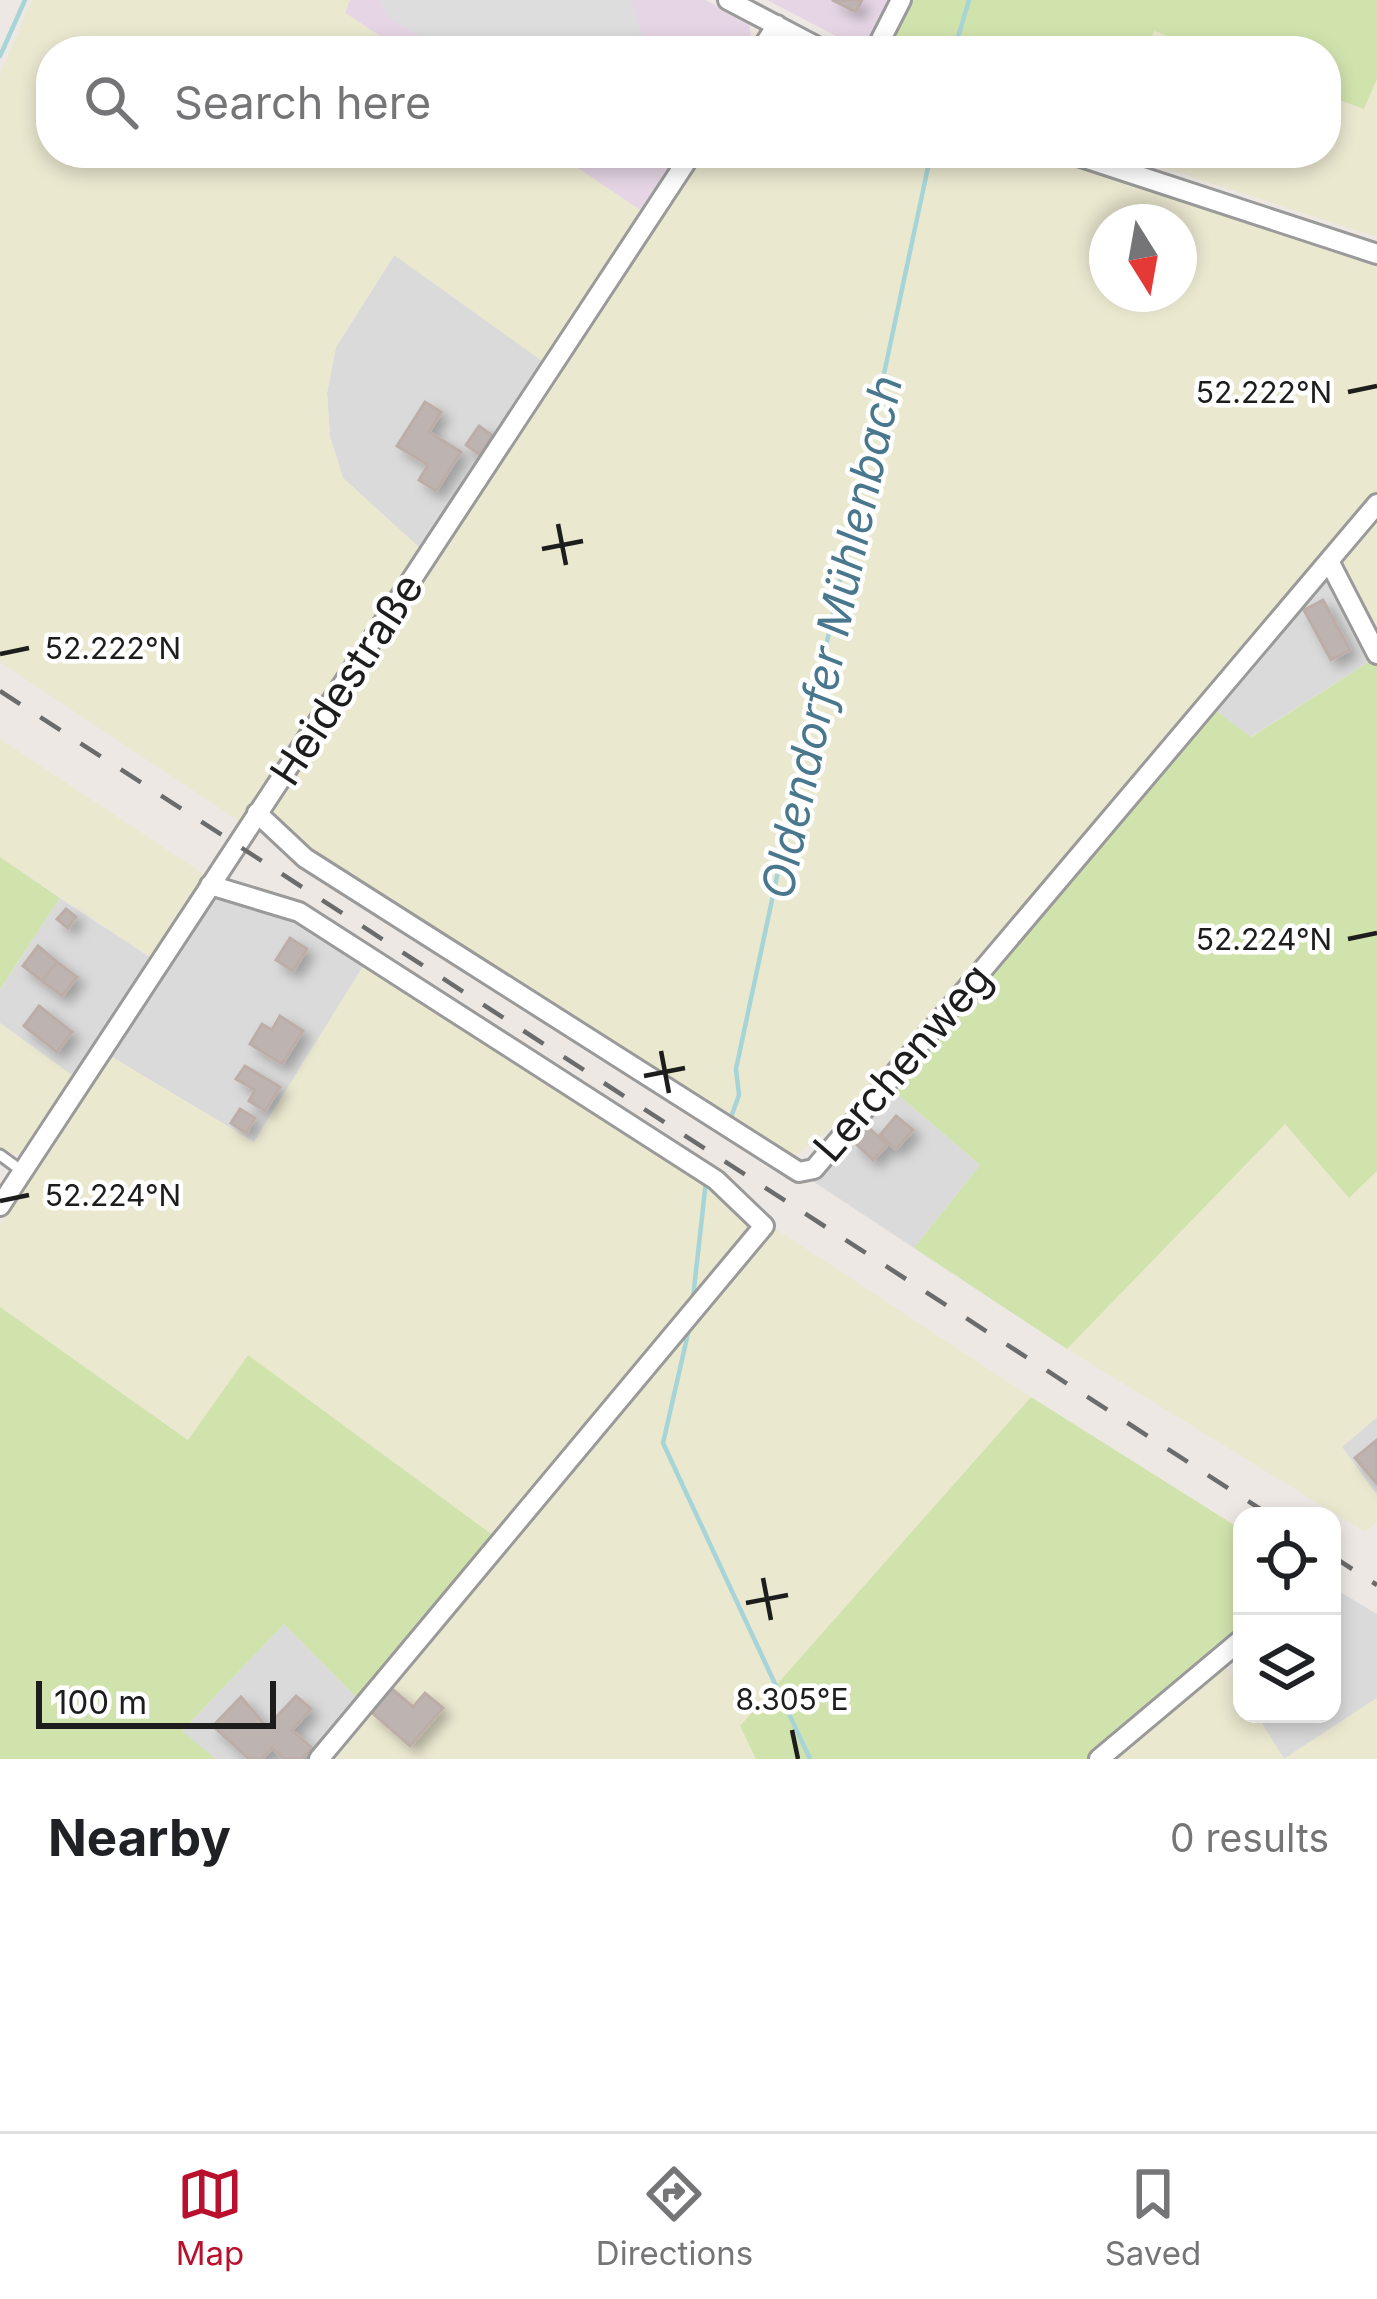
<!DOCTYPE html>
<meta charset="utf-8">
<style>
:root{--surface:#fff;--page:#f2f2f2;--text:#202124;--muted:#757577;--line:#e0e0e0;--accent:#b9112d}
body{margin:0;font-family:Inter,sans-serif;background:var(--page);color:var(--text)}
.controls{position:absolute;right:36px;bottom:36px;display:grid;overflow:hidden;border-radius:24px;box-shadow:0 6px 18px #0003}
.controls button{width:108px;height:108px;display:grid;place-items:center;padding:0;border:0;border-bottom:3px solid var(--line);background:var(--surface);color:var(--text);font:60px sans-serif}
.compass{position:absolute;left:1089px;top:204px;width:108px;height:108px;border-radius:50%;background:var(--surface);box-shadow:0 6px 18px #0003;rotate:169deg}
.scale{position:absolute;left:36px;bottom:30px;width:240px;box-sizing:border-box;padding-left:12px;border:6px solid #1d1d1d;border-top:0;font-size:33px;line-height:42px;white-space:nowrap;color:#1d1d1d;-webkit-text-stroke:9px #fff;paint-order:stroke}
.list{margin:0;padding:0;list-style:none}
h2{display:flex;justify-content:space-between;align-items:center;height:156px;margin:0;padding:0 48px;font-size:51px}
h2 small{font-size:39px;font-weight:400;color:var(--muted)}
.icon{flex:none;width:66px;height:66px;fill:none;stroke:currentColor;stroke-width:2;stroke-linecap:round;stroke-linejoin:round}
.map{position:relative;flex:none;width:1377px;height:1759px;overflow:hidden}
.search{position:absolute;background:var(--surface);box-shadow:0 6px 18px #0003;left:36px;right:36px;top:36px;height:132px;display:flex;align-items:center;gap:30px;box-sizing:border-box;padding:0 42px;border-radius:48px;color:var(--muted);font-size:45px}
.sheet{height:372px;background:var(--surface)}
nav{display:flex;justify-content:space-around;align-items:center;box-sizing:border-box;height:168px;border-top:3px solid var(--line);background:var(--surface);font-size:33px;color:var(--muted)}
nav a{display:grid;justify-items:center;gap:6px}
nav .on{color:var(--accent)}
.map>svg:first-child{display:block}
.residential{fill:#dbdada}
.industrial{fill:#e6d6e5}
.farmland{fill:#ebe8d0;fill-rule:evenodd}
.grass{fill:#d1e3ad}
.parking{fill:#ddd}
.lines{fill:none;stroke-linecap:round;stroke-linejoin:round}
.stream{stroke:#a7d5d7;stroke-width:4.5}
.building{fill:#bdb3b0;stroke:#bdada7;stroke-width:3;filter:url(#shadow)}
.service-casing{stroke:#9a9a9a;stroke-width:15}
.minor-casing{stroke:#9a9a9a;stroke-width:24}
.service{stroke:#fff;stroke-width:9}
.minor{stroke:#fff;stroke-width:18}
.rail{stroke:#6b6b6b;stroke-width:4.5;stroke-dasharray:24 24;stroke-linecap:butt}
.ticks{fill:none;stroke:#1d1d1d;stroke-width:4.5}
.labels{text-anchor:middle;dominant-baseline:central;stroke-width:9;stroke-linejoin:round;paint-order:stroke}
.street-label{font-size:42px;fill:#1d1d1d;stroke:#fff}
.water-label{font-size:45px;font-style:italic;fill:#48778e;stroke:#fff}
.ticks-label{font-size:30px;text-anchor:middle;fill:#1d1d1d;stroke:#fff;stroke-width:9;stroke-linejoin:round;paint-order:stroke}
</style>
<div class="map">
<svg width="1377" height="1759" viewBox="0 0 1377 1759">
<defs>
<filter id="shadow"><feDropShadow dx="7" dy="7" stdDeviation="6" flood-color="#0004"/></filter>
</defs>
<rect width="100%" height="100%" fill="#ede8e3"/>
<path class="residential" d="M 395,254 L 545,363 L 423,551 L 343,478 L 330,437 L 327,393 L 336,347 Z
M 1330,563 L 1377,657 L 1250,737 L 1211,707 Z
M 214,893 L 284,915 L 367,960 L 254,1142 L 112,1057 Z
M 60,898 L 156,961 L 77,1079 L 0,1023 L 0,989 Z
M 889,1087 L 980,1165 L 914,1248 L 811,1180 Z
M 1377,1417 L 1377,1495 L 1342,1447 Z
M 1332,1587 L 1377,1614 L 1377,1698 L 1284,1759 L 1256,1714 L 1332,1714 Z
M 284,1624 L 358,1699 L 308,1759 L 216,1759 L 181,1732 Z"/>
<path class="industrial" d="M 350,0 L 705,0 L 749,22 L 752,44 L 747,51 L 402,51 L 344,12 Z
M 767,0 L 888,0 L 863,50 Z
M 555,153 L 681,153 L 643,212 Z"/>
<path class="farmland" d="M 32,0 L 350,0 L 345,13 L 402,51 L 51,51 L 51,153 L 555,153 L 643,212 L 545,363 L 394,255 L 336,347 L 327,393 L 330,437 L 343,478 L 423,551 L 242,823 L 0,662 L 0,75 Z
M 1154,31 L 1208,51 L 1145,51 Z
M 1377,79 L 1377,237 L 1119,153 L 1326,153 L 1326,95 L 1364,109 Z
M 701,153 L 1029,153 L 1377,264 L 1377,493 L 853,1111 L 789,1161 L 325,868 L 271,812 ZM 1107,222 L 1179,222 L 1179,294 L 1107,294 Z
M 1377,504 L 1377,654 L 1330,563 Z
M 0,739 L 205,875 L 156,961 L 0,857 Z
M 367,960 L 1031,1397 L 740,1726 L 756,1759 L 324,1759 L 420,1643 L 247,1355 L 189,1440 L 0,1307 L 0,1226 L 112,1057 L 254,1142 Z
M 0,1023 L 77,1079 L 22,1156 L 0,1149 Z
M 1286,1123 L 1349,1198 L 1377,1171 L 1377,1417 L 1342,1447 L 1377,1495 L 1377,1521 L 1365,1532 L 1067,1349 Z
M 1220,1657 L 1242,1692 L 1242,1714 L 1256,1714 L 1284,1759 L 1377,1698 L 1377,1759 L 1103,1759 Z"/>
<path class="grass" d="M 911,0 L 1377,0 L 1377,79 L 1364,109 L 1326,95 L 1326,51 L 1208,51 L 1154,31 L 1145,51 L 887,51 Z
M 1377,657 L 1377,1171 L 1349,1198 L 1285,1124 L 1067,1349 L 914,1248 L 980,1165 L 889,1087 L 1211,707 L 1251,737 Z
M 0,857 L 60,898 L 0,989 Z
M 0,1307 L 188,1440 L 248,1355 L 498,1539 L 358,1699 L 284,1624 L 182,1731 L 216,1759 L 0,1759 Z
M 1031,1397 L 1242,1530 L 1242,1640 L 1099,1759 L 756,1759 L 740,1726 Z"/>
<path class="parking" d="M 381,0 L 631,0 L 647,51 L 432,51 L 422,37 L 387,17 Z"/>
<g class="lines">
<path class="stream" d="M 954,51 L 969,0
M 0,56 L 25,0
M 730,1120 L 739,1095 L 736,1069 L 931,153
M 693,1298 L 706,1181
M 689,1329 L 663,1443 L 810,1759"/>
</g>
<path class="building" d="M 832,0 L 862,0 L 856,12 Z
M 425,402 L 441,412 L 429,432 L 461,452 L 436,491 L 419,480 L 428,465 L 397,446 Z
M 479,426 L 493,436 L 480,455 L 466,445 Z
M 1323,600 L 1350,650 L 1331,660 L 1304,610 Z
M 66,909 L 76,917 L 68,928 L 57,919 Z
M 290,938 L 307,949 L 293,971 L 276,960 Z
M 38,946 L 57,962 L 42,981 L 23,966 Z
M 57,962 L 77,977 L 62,996 L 42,981 Z
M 39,1006 L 72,1032 L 57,1052 L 24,1026 Z
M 280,1016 L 303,1031 L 282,1064 L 250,1044 L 262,1024 L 272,1030 Z
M 245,1066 L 280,1087 L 265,1111 L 249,1101 L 255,1090 L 236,1079 Z
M 240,1109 L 255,1118 L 246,1133 L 231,1123 Z
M 896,1116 L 913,1130 L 896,1149 L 880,1135 Z
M 868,1127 L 887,1145 L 873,1160 L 854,1142 Z
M 1377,1440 L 1377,1484 L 1355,1458 Z
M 391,1688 L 413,1707 L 425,1693 L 443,1708 L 410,1746 L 370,1711 Z
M 296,1696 L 311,1709 L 292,1730 L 312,1748 L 302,1759 L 284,1759 L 272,1748 L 262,1759 L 249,1759 L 213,1726 L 241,1697 L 267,1727 Z"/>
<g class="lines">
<g class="service-casing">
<path id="service" d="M 0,1155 L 22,1171"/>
</g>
<g class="minor-casing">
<path id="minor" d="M 728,0 L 825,51
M 760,51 L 777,25
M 875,51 L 901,0
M 1069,153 L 1377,254
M 1330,563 L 1377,654
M 257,813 L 305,858 L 799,1172 L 814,1169 L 1377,504
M 210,885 L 299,912 L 716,1180 L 764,1226 L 319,1759
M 0,1206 L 692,153
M 1099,1759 L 1242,1639"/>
</g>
<use href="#service" class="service"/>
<use href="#minor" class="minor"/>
<path class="rail" d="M 0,691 L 1271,1516
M 1332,1556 L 1377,1585"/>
</g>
<path class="ticks" d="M 1348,392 L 1377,386M 558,524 L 566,565M 542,549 L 583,541M 0,654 L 29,648M 1348,939 L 1377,933M 661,1051 L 669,1093M 644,1076 L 685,1068M 0,1201 L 29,1195M 763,1578 L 771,1620M 746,1603 L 788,1595M 792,1730 L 798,1759"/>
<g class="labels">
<g class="street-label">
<text transform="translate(346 679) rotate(-57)">Heidestraße</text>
<text transform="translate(902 1062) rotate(-49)">Lerchenweg</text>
</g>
<g class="water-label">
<text transform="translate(831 637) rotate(-78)">Oldendorfer Mühlenbach</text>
</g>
</g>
<g class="ticks-label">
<text x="1264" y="403">52.222°N</text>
<text x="113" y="659">52.222°N</text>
<text x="1264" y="950">52.224°N</text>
<text x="113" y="1206">52.224°N</text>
<text x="792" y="1710">8.305°E</text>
</g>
</svg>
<div class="controls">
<button><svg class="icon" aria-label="locate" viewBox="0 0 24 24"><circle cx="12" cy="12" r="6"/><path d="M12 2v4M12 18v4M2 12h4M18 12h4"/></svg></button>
<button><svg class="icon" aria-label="layers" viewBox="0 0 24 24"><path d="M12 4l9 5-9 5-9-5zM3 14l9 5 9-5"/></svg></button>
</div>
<svg class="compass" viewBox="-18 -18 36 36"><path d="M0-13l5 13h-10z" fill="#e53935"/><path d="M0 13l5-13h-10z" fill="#757577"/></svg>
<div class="scale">100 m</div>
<div class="search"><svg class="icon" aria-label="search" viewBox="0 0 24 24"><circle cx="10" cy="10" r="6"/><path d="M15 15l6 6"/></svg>Search here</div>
</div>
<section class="sheet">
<h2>Nearby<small>0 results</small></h2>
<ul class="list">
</ul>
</section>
<nav>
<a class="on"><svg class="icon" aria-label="map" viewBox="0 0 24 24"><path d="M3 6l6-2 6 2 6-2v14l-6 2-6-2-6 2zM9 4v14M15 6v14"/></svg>Map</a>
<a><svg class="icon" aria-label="directions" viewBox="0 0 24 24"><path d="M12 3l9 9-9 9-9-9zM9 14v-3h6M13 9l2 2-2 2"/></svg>Directions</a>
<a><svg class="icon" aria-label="saved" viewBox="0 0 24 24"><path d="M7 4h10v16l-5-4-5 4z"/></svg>Saved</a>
</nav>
